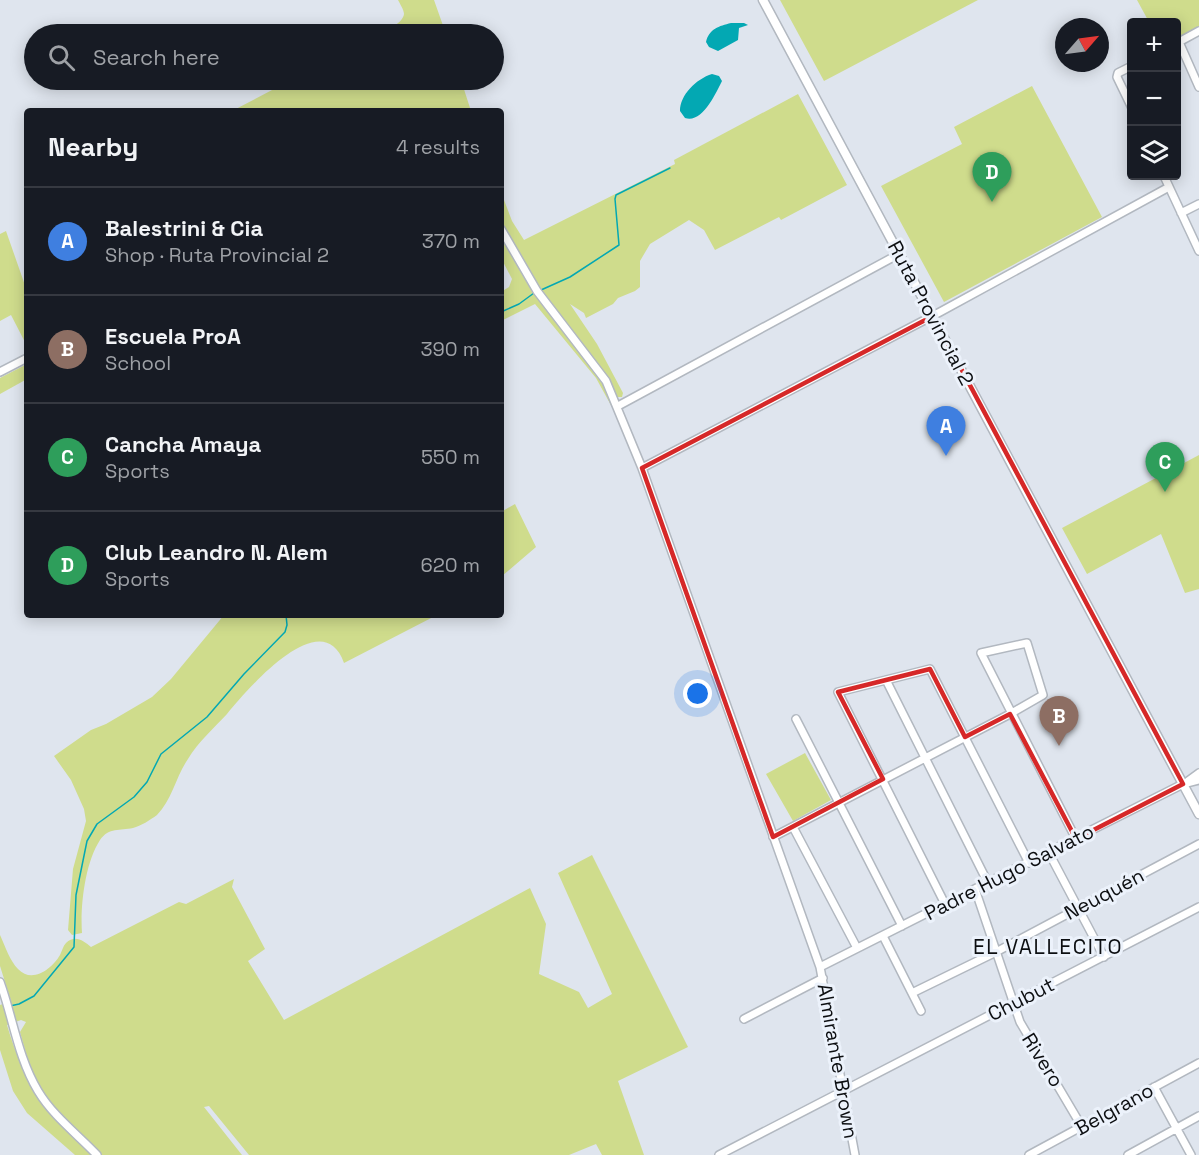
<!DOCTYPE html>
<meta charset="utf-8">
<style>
:root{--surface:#171b24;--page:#20242c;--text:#f1f3f6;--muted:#9ea1a6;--line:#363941;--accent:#4172e3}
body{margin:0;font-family:"Space Grotesk",sans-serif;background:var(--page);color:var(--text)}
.controls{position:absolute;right:18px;top:18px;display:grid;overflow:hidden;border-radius:6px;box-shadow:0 3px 15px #0003}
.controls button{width:54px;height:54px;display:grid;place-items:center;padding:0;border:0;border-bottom:2px solid var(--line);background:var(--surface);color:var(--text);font:30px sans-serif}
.compass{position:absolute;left:1055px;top:18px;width:54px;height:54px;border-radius:50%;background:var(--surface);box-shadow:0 3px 15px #0003;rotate:62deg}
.you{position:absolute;left:698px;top:694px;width:21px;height:21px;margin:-15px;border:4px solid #fff;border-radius:50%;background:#1a73e8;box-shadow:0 0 0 9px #1a73e833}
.badge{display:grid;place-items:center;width:39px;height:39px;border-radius:50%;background:var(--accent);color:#fff;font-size:20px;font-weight:700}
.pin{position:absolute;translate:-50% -50px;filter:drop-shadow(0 2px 3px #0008)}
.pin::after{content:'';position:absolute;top:32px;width:21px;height:18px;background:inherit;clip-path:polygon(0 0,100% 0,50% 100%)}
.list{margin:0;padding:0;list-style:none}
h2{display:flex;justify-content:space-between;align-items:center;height:78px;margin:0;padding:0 24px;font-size:26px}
h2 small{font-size:20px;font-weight:400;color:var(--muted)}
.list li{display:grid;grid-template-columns:39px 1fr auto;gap:18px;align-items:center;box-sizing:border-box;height:108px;padding:0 24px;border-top:2px solid var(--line)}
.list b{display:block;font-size:22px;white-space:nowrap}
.list p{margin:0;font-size:20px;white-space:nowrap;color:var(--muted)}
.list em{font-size:20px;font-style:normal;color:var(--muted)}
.icon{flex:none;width:33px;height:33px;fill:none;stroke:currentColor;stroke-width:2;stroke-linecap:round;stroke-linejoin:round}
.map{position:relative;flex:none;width:1199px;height:1155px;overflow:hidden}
.search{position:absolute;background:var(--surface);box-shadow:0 3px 15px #0003;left:24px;top:24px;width:480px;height:66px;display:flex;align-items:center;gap:15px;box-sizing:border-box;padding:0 21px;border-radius:33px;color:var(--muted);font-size:22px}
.panel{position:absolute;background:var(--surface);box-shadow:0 3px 15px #0003;left:24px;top:108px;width:480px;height:510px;border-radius:6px}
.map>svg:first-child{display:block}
.green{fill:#cfdc8c}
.water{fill:#03a8b3}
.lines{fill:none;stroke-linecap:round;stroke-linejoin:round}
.stream{stroke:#03a8b3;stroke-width:1.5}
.minor-casing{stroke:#b2b8c0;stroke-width:10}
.major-casing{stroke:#b2b8c0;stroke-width:11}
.minor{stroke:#fff;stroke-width:7}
.major{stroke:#fff;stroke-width:8}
.marked{fill:none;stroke:#d62828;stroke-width:4.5;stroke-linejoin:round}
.labels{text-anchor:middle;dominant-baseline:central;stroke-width:6;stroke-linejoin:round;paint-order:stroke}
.street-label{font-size:20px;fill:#0c0e11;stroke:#ecf2fb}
.neighbourhood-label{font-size:21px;letter-spacing:1.5px;fill:#0c0e11;stroke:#ecf2fb}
</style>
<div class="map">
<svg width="1199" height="1155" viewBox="0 0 1199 1155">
<rect width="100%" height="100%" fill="#dfe5ee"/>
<path class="green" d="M 398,0 L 434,0 L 446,34 L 377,34 C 384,31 403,24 404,14 C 404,10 400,4 398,0 Z
M 780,0 L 978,0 L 824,81 Z
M 1137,0 L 1199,0 L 1199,28 L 1177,39 L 1176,22 L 1149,22 Z
M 291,80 L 461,80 L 471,111 L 232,111 Z
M 1032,86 L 1102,217 L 944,302 L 881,186 L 962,144 L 954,127 Z
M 798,94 L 847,185 L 781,220 L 779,217 L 715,250 L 704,230 L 689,220 L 650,244 L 640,261 L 640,287 L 635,291 L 618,298 L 613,304 L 586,318 L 584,313 L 570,304 L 597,344 L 623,393 L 622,397 L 617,397 L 597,363 L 538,287 L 506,234 L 501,222 L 501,192 L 512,221 L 524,240 L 675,164 L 674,160 Z
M 6,231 L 27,291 L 27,346 L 11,315 L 0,321 L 0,234 Z
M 501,234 L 599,374 L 616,408 L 613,409 L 596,378 L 535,304 L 501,321 L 501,292 L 509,287 L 512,279 L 501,258 Z
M 27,364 L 27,379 L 0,394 L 0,378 Z
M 1199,455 L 1199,589 L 1185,593 L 1161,534 L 1087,574 L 1062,528 Z
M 515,504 L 536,547 L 502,576 L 504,581 L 501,582 L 501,512 Z
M 224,615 L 437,615 L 344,663 C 322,601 246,691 227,714 C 214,728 198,742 188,759 C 176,776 172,800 157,815 C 150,820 141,826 133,828 C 120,831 109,827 100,840 C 85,863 80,906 82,933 L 72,935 L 68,930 L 73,869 L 86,821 L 84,809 L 71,780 L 54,756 L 91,730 L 106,724 L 152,697 L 171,679 Z
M 805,753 L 831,800 L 793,821 L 766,774 Z
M 592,855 L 688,1047 L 618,1081 L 644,1155 L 602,1155 L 596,1144 L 569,1155 L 249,1155 L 209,1106 L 204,1107 L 242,1155 L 100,1155 C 81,1135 59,1116 43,1093 C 31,1075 26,1053 20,1032 L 26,1022 L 21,1020 L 7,1025 C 24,1084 48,1113 91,1155 L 75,1155 L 27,1113 L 13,1091 L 0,1050 L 0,993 L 0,1005 L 11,1001 L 0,966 L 0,935 C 5,946 10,961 18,969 C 32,984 52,969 60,955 C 62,951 63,946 66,943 C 75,934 84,941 91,947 L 179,902 L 186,904 L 234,879 L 232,887 L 265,949 L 248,961 L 284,1020 L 530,888 L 546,924 L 539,974 L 579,992 L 588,1008 L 612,994 L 558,873 Z"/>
<path class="water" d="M 731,23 L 744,23 L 748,25 L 739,28 L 738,40 L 718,51 L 709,47 L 706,42 C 709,29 719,26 731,23 Z
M 712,74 L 719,76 L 722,81 C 716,93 702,124 685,118 L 680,111 C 680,95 696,79 712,74 Z"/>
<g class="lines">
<path class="stream" d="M 541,290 L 570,277 L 619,245 L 615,199 L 616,195 L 670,168
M 501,312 L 519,304 L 534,293
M 10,1006 L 19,1004 L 34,996 L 74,947 L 76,895 L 87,841 L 97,824 L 134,797 L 147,782 L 161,754 L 207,717 L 244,674 L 285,632 L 287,625 L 286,615"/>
<g class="minor-casing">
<path id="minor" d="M 1179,42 L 1199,87
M 1177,43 L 1199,31
M 1132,66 L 1118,73 L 1117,77 L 1132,108
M 1164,176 L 1199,251
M 1181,213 L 1199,204
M 501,229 L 537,291 L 606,381 L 642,468 L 820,967 L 855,1155
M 0,372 L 27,358
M 618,406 L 899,254
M 642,468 L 940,312 L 1169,187
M 886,680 L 988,883
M 796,719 L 902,926
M 1188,781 L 1199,773
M 793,827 L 857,948
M 773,837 L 1010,714 L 1043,695 L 1027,643 L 981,653 L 1076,839
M 1049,853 L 1104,957
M 975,889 L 1020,1022 L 1082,1127
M 945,904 L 838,692 L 930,669 L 1029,863
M 883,936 L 921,1011
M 820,967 L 1183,784 L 1199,780
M 0,982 C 13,1018 18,1058 38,1091 C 53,1116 77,1134 97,1155
M 912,993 L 996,952 L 1199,844
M 744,1019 L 823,978
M 1154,1087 L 1191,1155
M 719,1155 L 1199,907
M 1029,1155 L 1199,1063
M 1128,1155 L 1199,1116"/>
</g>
<g class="major-casing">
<path id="major" d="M 763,0 L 1199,814"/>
</g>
<use href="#minor" class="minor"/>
<use href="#major" class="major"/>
</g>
<path class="marked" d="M 933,316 L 1183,784 L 1076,839 L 1010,714 L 965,737 L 930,669 L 838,692 L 883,779 L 773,837 L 642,468 Z"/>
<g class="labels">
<g class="street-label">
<text transform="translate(931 313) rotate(62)">Ruta Provincial 2</text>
<text transform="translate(1009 872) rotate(-27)">Padre Hugo Salvato</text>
<text transform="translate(1104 894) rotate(-28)">Neuquén</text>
<text transform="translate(1021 999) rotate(-27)">Chubut</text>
<text transform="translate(1043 1060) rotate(58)">Rivero</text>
<text transform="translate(838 1061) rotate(80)">Almirante Brown</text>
<text transform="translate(1114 1109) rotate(-29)">Belgrano</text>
</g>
<g class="neighbourhood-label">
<text x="1048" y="946">EL VALLECITO</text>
</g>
</g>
</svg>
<div class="controls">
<button>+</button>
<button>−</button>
<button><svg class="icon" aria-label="layers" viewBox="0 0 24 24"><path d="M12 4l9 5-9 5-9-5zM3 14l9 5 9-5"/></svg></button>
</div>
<svg class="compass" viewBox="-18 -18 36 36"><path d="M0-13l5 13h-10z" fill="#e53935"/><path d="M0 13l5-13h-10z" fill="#9ea1a6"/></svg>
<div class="you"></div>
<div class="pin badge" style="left:946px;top:456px;background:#3f7fe0">A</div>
<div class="pin badge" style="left:1059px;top:746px;background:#8d6e63">B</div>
<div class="pin badge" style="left:1165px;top:492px;background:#2e9e5b">C</div>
<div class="pin badge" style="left:992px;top:202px;background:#2e9e5b">D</div>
<div class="search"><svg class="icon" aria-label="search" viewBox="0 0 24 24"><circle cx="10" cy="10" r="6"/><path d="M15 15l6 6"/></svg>Search here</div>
<section class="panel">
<h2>Nearby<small>4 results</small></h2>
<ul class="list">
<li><span class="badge" style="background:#3f7fe0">A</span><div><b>Balestrini &amp; Cia</b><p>Shop · Ruta Provincial 2</p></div><em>370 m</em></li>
<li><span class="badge" style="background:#8d6e63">B</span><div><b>Escuela ProA</b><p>School</p></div><em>390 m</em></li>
<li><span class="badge" style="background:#2e9e5b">C</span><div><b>Cancha Amaya</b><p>Sports</p></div><em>550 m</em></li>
<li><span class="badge" style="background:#2e9e5b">D</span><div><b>Club Leandro N. Alem</b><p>Sports</p></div><em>620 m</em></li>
</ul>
</section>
</div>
